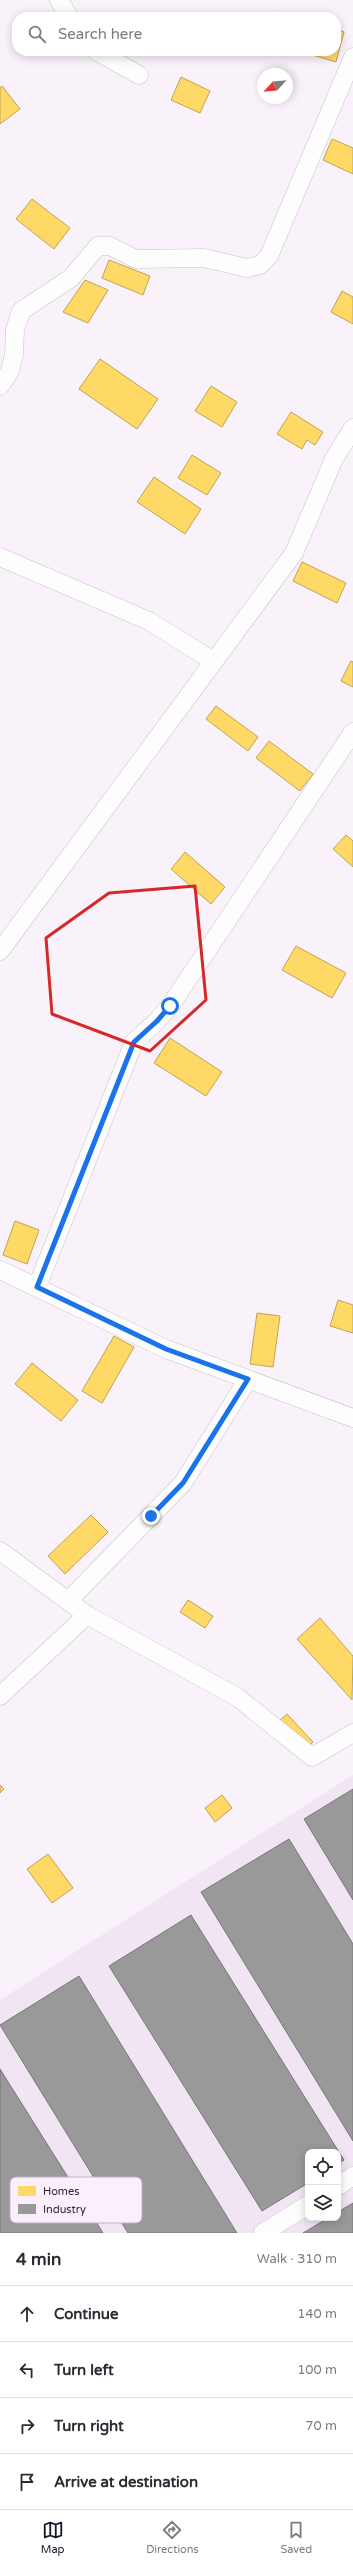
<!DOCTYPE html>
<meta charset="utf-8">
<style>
:root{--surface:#fff;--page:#f7f7f7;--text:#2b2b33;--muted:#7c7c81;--line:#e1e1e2;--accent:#111827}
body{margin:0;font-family:"Varela Round",sans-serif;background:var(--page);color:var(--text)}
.controls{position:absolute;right:12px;bottom:12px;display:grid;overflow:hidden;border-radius:8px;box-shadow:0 2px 10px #0003}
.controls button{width:36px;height:36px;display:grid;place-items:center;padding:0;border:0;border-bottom:1px solid var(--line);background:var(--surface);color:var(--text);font:20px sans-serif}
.compass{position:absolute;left:257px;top:68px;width:36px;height:36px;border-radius:50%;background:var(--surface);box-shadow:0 2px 10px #0003;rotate:244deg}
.stop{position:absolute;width:12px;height:12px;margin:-9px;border:3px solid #1a73e8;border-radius:50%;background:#fff}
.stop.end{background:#1a73e8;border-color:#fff;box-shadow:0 1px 4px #0008}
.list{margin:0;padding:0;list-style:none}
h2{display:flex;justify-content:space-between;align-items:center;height:52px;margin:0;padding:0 16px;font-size:17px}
h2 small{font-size:13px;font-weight:400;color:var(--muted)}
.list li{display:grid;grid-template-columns:26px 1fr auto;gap:12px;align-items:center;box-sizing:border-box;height:56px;padding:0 16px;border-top:1px solid var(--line)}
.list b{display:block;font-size:15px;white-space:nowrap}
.list em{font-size:13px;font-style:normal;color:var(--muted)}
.icon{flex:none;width:22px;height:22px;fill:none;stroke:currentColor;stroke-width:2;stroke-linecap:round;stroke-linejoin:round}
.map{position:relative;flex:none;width:353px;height:2233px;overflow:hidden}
.search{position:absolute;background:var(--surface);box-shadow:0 2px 10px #0003;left:12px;right:12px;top:12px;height:44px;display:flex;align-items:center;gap:10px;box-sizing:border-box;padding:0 14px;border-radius:16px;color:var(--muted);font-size:15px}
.sheet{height:276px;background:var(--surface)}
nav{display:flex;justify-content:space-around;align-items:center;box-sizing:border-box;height:56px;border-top:1px solid var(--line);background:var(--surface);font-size:11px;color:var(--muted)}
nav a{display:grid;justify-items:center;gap:2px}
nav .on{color:var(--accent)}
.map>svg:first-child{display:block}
.built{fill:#f1e5f4;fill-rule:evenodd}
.homes{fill:#ffd966;stroke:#c0a455}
.industry{fill:#999;stroke:#787779}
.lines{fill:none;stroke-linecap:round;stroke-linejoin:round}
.minor-casing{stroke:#c6c2c7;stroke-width:19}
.minor{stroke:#fefdfe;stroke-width:18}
.route{stroke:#1a73e8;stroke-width:5}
.marked{fill:none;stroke:#d62828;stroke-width:3;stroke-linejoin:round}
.key{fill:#fbeffe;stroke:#bdb3bf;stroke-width:1}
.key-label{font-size:11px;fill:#2c282d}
</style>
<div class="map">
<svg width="353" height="2233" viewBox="0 0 353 2233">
<rect width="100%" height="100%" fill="#f9f2fa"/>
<path class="built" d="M 353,1775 L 353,2233 L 0,2233 L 0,2000 ZM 308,2152 L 338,2152 L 338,2218 L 308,2218 Z"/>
<path class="homes" d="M 276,12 L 293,17 L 275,17 Z
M 336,29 L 344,32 L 336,62 L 299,51 L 336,51 Z
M 181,77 L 210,91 L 200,113 L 171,100 Z
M 2,86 L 20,109 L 0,124 L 0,88 Z
M 332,139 L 353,148 L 353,174 L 323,160 Z
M 32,199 L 70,228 L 54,249 L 16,219 Z
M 109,260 L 150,276 L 143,295 L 102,278 Z
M 85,280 L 108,290 L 88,323 L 63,312 Z
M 342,291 L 353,297 L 353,324 L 331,312 Z
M 100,359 L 158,399 L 137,429 L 79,389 Z
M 211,386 L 237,402 L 222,427 L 195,411 Z
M 291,412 L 323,432 L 315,445 L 307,440 L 302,449 L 277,434 Z
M 192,455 L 221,473 L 207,495 L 178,478 Z
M 154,477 L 201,509 L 185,534 L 137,502 Z
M 302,562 L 346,583 L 337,603 L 293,581 Z
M 351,661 L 353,662 L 353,687 L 341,681 Z
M 216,706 L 258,737 L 248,751 L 206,719 Z
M 269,741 L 313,774 L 300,791 L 256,758 Z
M 346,835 L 353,841 L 353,867 L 333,849 Z
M 185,852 L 225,887 L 211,904 L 171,869 Z
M 296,946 L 346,973 L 332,998 L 282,970 Z
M 170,1038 L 222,1072 L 206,1096 L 154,1063 Z
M 15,1221 L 39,1230 L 27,1264 L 3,1255 Z
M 338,1300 L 353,1305 L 353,1333 L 330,1326 Z
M 257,1313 L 280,1316 L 273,1367 L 250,1364 Z
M 114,1336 L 134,1347 L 102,1403 L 82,1391 Z
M 32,1363 L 78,1400 L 61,1421 L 15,1384 Z
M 91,1515 L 108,1532 L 65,1574 L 48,1556 Z
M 188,1600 L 213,1616 L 205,1628 L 180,1612 Z
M 320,1618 L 353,1656 L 352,1700 L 297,1639 Z
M 287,1714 L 313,1742 L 306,1749 L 279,1721 Z
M 0,1785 L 4,1789 L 0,1793 Z
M 222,1795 L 232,1808 L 215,1822 L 205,1808 Z
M 48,1854 L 73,1888 L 52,1903 L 27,1869 Z"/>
<path class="industry" d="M 353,1789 L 353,1900 L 304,1819 Z
M 289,1839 L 353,1944 L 353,2141 L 201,1892 Z
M 191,1915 L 344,2160 L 338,2164 L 338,2152 L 308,2152 L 308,2183 L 262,2211 L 109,1966 Z
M 79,1976 L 237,2233 L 128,2233 L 0,2025 Z
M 0,2069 L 103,2233 L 0,2233 Z
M 353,2203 L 353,2233 L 303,2233 L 328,2218 L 338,2218 L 338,2212 Z"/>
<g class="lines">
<g class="minor-casing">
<path id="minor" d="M 59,0 L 69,17
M 96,51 L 139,75
M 0,386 L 10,371 L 14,355 L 15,330 L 21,311 L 71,278 L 98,246 L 110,246 L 136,259 L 204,258 L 247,268 L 260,265 L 269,256 L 353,57
M 0,557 L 149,621 L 213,661
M 0,951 L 294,553 L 334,459 L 353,428
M 0,1270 L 166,1349 L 353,1418
M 37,1287 L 134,1042 L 157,1021 L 170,1006 L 353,732
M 0,1551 L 87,1615 L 237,1697 L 312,1757 L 353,1733
M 68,1601 L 183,1483 L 248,1379
M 0,1696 L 87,1615
M 338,2186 L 353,2176
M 263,2233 L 308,2205"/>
</g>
<use href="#minor" class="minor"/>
</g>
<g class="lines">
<path class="route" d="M 151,1516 L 183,1483 L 248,1379 L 166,1349 L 37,1287 L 134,1042 L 157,1021 L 170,1006"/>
</g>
<path class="marked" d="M 195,886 L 206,1000 L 150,1051 L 52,1014 L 46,938 L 109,893 Z"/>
<rect x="10" y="2177" width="132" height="46" rx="6" class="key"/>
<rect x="18" y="2186" width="18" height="10" fill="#ffd966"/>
<rect x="18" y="2204" width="18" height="10" fill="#999"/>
<g class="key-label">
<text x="43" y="2195">Homes</text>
<text x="43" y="2213">Industry</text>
</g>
</svg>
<div class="controls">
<button><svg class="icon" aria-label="locate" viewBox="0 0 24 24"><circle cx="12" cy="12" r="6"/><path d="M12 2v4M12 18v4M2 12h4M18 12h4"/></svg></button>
<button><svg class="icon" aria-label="layers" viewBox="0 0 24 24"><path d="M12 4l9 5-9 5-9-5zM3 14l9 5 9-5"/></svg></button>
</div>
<svg class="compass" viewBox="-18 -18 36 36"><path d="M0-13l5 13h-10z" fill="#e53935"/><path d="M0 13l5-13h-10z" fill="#7c7c81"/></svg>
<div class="stop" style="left:170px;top:1006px"></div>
<div class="stop end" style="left:151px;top:1516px"></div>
<div class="search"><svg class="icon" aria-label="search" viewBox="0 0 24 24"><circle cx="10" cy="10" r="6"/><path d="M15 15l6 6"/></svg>Search here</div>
</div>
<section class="sheet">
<h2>4 min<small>Walk · 310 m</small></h2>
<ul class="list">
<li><svg class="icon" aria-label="ahead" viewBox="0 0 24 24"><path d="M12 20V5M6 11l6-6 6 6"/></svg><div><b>Continue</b></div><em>140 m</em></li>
<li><svg class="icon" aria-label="left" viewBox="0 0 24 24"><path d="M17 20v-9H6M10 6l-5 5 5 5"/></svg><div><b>Turn left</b></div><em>100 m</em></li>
<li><svg class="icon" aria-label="right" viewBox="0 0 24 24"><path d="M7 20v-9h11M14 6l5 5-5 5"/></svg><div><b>Turn right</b></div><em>70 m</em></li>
<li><svg class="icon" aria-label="arrive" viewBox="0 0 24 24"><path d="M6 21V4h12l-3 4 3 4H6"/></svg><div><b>Arrive at destination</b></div></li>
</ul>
</section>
<nav>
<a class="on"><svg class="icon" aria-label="map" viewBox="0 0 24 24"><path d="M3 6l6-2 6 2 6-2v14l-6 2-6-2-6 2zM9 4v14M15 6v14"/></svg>Map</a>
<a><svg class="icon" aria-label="directions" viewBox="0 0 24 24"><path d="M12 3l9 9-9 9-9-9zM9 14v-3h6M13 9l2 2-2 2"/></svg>Directions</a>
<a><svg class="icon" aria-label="saved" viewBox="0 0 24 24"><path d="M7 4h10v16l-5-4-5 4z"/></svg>Saved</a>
</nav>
